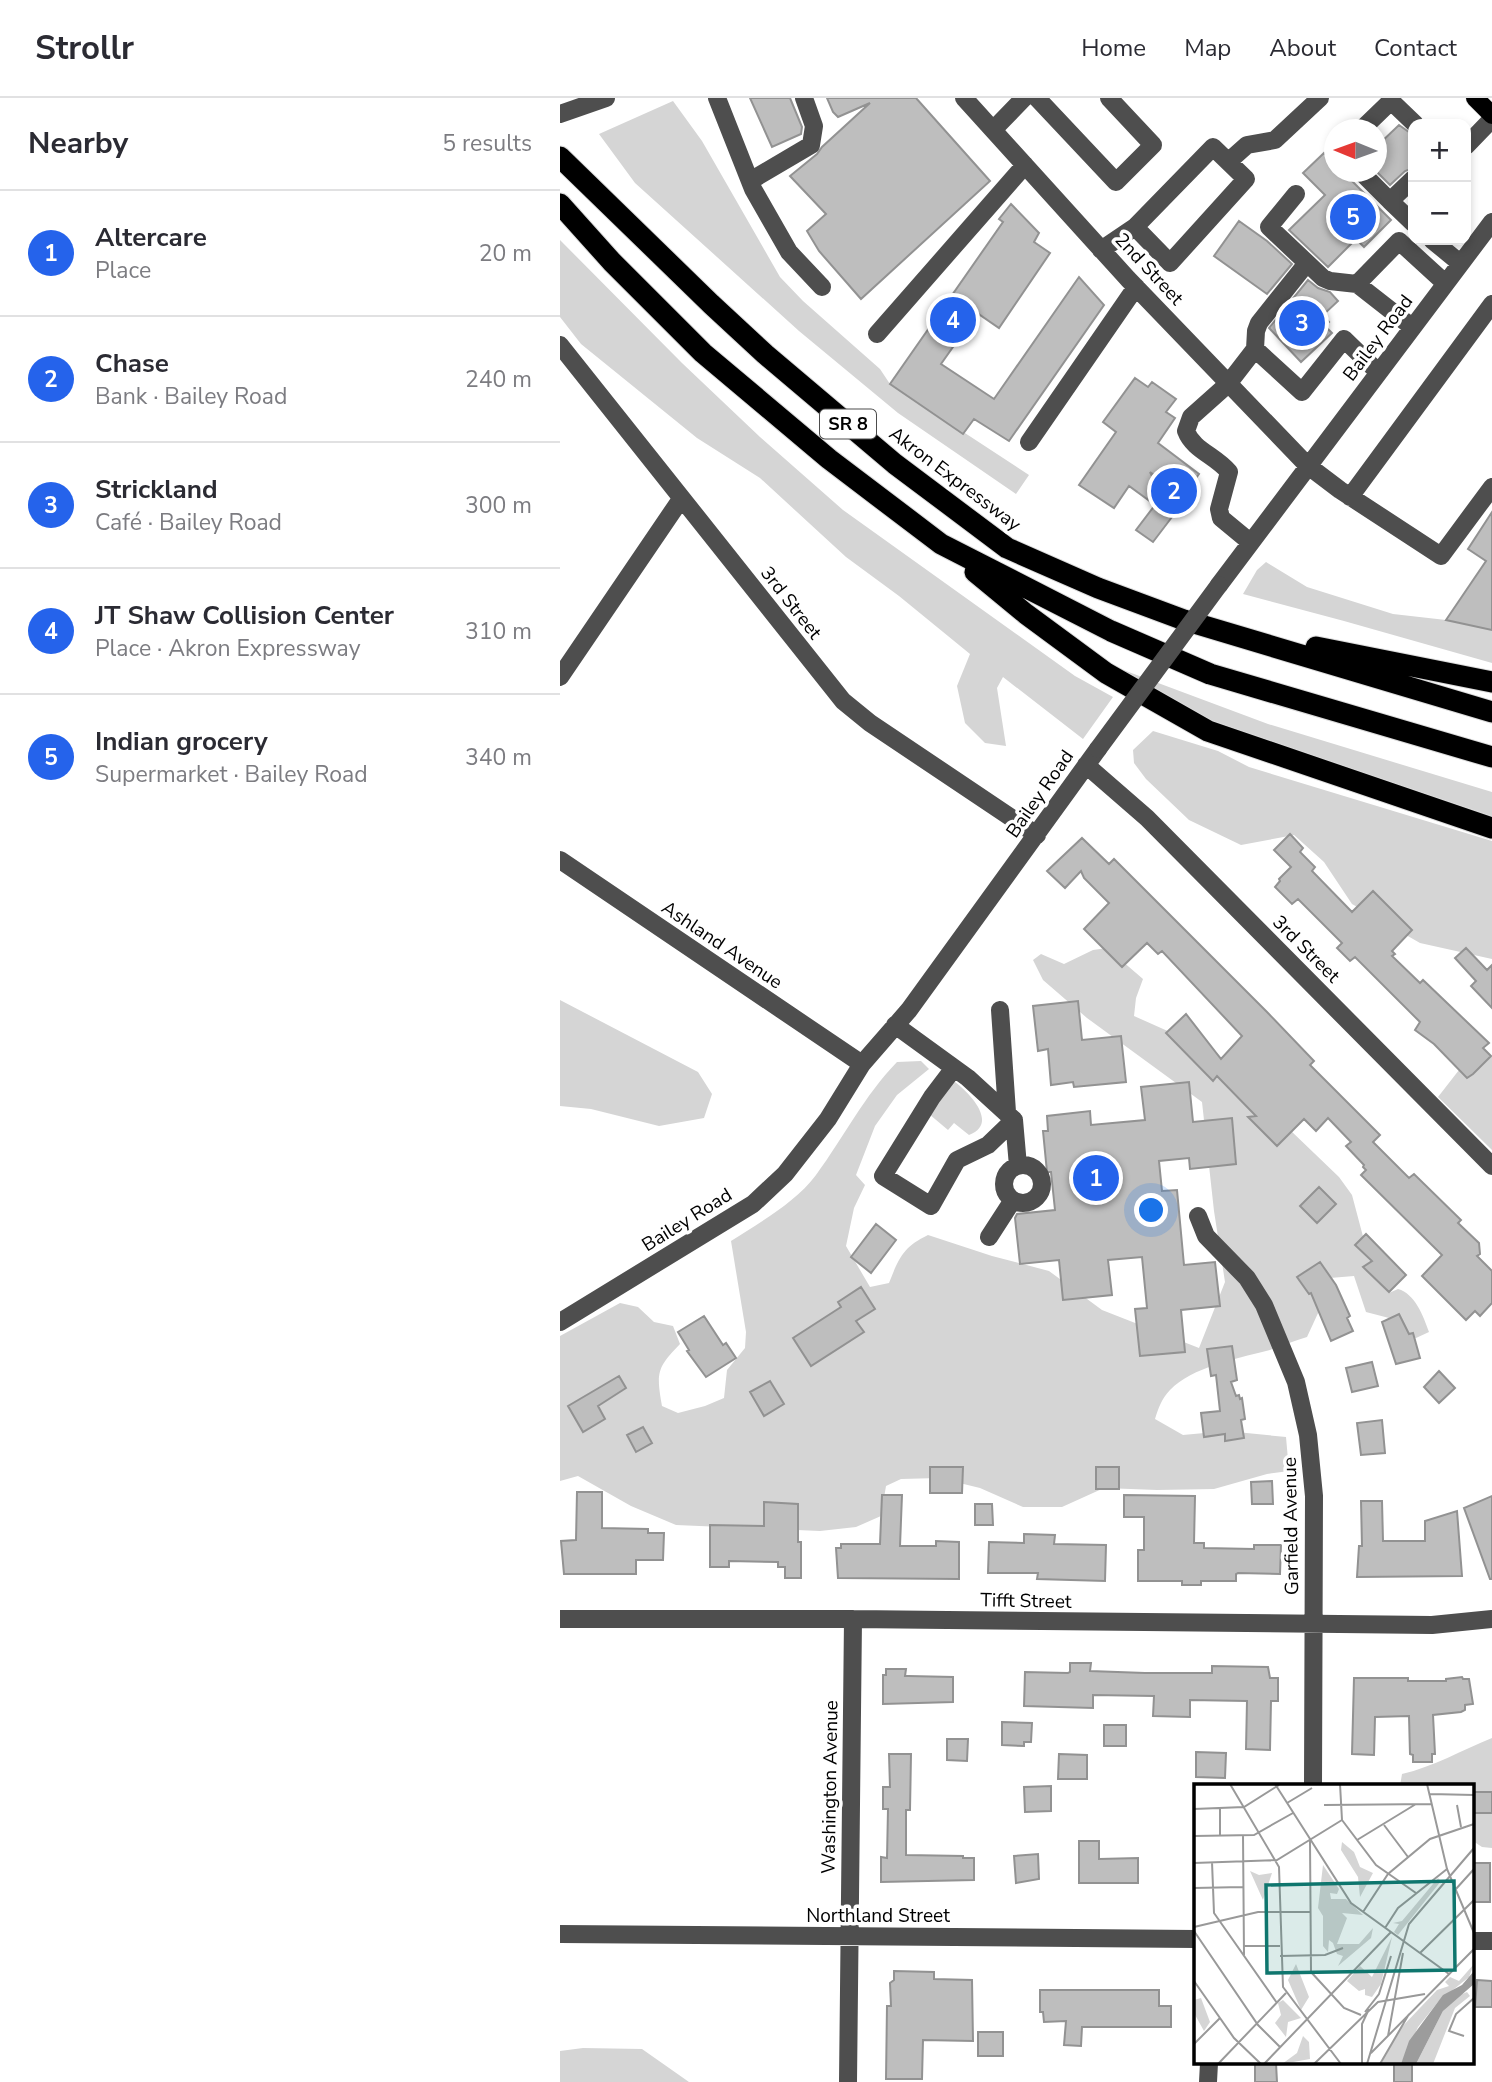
<!DOCTYPE html>
<meta charset="utf-8">
<style>
:root{--surface:#fff;--page:#f2f2f3;--text:#2b2b33;--muted:#7c7c81;--line:#e1e1e2;--accent:#2563eb}
body{margin:0;font-family:"Nunito Sans",sans-serif;background:var(--page);color:var(--text)}
.controls{position:absolute;right:21px;top:21px;display:grid;overflow:hidden;border-radius:14px;box-shadow:0 4px 10px #0003}
.controls button{width:63px;height:63px;display:grid;place-items:center;padding:0;border:0;border-bottom:2px solid var(--line);background:var(--surface);color:var(--text);font:35px sans-serif}
.compass{position:absolute;left:764px;top:21px;width:63px;height:63px;border-radius:50%;background:var(--surface);box-shadow:0 4px 10px #0003;rotate:271deg}
.you{position:absolute;left:592px;top:1113px;width:24px;height:24px;margin:-18px;border:5px solid #fff;border-radius:50%;background:#1a73e8;box-shadow:0 0 0 10px #1a73e833}
.badge{display:grid;place-items:center;width:46px;height:46px;border-radius:50%;background:var(--accent);color:#fff;font-size:23px;font-weight:700}
.pin{position:absolute;translate:-50% -50%;border:4px solid #fff;box-shadow:0 2px 7px #0006}
.list{margin:0;padding:0;list-style:none}
h2{display:flex;justify-content:space-between;align-items:center;height:91px;margin:0;padding:0 28px;font-size:30px}
h2 small{font-size:23px;font-weight:400;color:var(--muted)}
.list li{display:grid;grid-template-columns:46px 1fr auto;gap:21px;align-items:center;box-sizing:border-box;height:126px;padding:0 28px;border-top:2px solid var(--line)}
.list b{display:block;font-size:26px;white-space:nowrap}
.list p{margin:0;font-size:23px;white-space:nowrap;color:var(--muted)}
.list em{font-size:23px;font-style:normal;color:var(--muted)}
.map{position:relative;flex:none;width:932px;height:1984px;overflow:hidden}
header{display:flex;align-items:center;gap:42px;box-sizing:border-box;height:98px;padding:0 35px;background:var(--surface);border-bottom:2px solid var(--line)}
header strong{font-size:33px}
nav{display:flex;gap:38px;margin-inline-start:auto;font-size:24px}
main{display:flex}
aside{flex:1;background:var(--surface)}
.map>svg:first-child{display:block}
.green{fill:#d5d5d5}
.building{fill:#bebebe;stroke:#929292;stroke-width:2}
.lines{fill:none;stroke-linecap:round;stroke-linejoin:round}
.major-casing{stroke:#dbdbdb;stroke-width:19}
.highway-casing{stroke:#dbdbdb;stroke-width:23}
.minor{stroke:#4e4e4e;stroke-width:18}
.major{stroke:#000;stroke-width:18}
.highway{stroke:#000;stroke-width:21}
.minor-bridge{stroke:#4e4e4e;stroke-width:18}
.labels{text-anchor:middle;dominant-baseline:central;stroke-width:7;stroke-linejoin:round;paint-order:stroke}
.shield{fill:#fff;stroke:#4c4c4c;stroke-width:2}
.shield-label{font-size:18px;font-weight:bold;fill:#000}
.street-label{font-size:19px;fill:#000;stroke:#fff}
.inset-road{fill:none;stroke:#999;stroke-width:2}
.view{fill:#0f766e;fill-opacity:0.15;stroke:#0f766e;stroke-width:3.5}
.inset-edge{fill:none;stroke:#000;stroke-width:3.5}
</style>
<header>
<strong>Strollr</strong>
<nav><a>Home</a><a>Map</a><a>About</a><a>Contact</a></nav>
</header>
<main>
<aside>
<h2>Nearby<small>5 results</small></h2>
<ul class="list">
<li><span class="badge">1</span><div><b>Altercare</b><p>Place</p></div><em>20 m</em></li>
<li><span class="badge">2</span><div><b>Chase</b><p>Bank · Bailey Road</p></div><em>240 m</em></li>
<li><span class="badge">3</span><div><b>Strickland</b><p>Café · Bailey Road</p></div><em>300 m</em></li>
<li><span class="badge">4</span><div><b>JT Shaw Collision Center</b><p>Place · Akron Expressway</p></div><em>310 m</em></li>
<li><span class="badge">5</span><div><b>Indian grocery</b><p>Supermarket · Bailey Road</p></div><em>340 m</em></li>
</ul>
</aside>
<div class="map">
<svg width="932" height="1984" viewBox="0 0 932 1984">
<rect width="100%" height="100%" fill="#fff"/>
<path class="green" d="M 113,3 L 142,43 L 220,179 L 243,203 L 320,271 L 330,286 L 469,377 L 456,396 L 338,315 L 239,233 L 75,85 L 39,36 Z
M 0,142 L 122,265 L 200,339 L 283,412 L 515,578 L 553,599 L 523,641 L 443,579 L 437,590 L 446,648 L 425,645 L 405,625 L 397,588 L 410,556 L 339,498 L 286,459 L 200,380 L 137,340 L 21,246 L 0,219 Z
M 706,464 L 747,489 L 833,516 L 886,522 L 932,532 L 932,565 L 784,523 L 683,496 L 697,472 Z
M 558,570 L 708,626 L 932,694 L 932,719 L 637,619 Z
M 593,633 L 658,653 L 689,669 L 932,743 L 932,861 L 860,845 L 792,806 L 764,764 L 734,737 L 681,747 L 629,722 L 586,681 L 574,665 L 573,652 Z
M 547,850 L 583,881 L 576,900 L 574,918 L 657,955 L 729,1031 L 779,1079 L 792,1097 L 805,1146 L 829,1195 L 838,1191 C 855,1196 863,1217 869,1234 L 856,1240 L 848,1238 L 829,1220 L 806,1214 L 794,1178 L 758,1181 L 759,1213 L 747,1239 C 733,1243 720,1249 706,1253 C 675,1261 633,1269 610,1292 C 602,1300 598,1311 595,1321 L 623,1337 L 666,1333 L 726,1339 L 729,1373 L 707,1376 L 654,1391 L 597,1392 L 544,1390 L 502,1409 L 463,1409 L 420,1390 L 379,1380 L 341,1381 L 326,1388 L 321,1418 L 296,1429 L 260,1433 L 116,1427 L 71,1408 L 18,1378 L 0,1383 L 0,1238 L 60,1205 L 78,1209 L 94,1224 L 113,1228 L 120,1246 C 97,1270 96,1274 102,1308 L 118,1315 L 145,1308 L 164,1300 L 167,1272 L 185,1250 L 186,1234 L 171,1143 C 200,1124 235,1105 256,1077 C 284,1039 304,998 337,964 L 361,963 L 369,971 L 337,997 L 315,1028 L 296,1077 L 305,1087 L 294,1110 L 286,1148 L 310,1189 L 329,1185 C 339,1160 343,1149 368,1137 L 432,1158 L 489,1173 L 542,1212 L 639,1250 L 665,1184 L 654,1113 L 642,1004 L 527,920 L 483,882 L 473,862 L 481,856 L 504,866 L 533,852 Z
M 0,902 L 138,974 L 152,996 L 144,1020 L 99,1028 L 31,1011 L 0,1008 Z
M 932,958 L 932,1052 L 878,999 L 899,972 L 907,980 Z
M 395,984 C 410,995 439,1026 409,1037 L 394,1025 L 388,1032 L 369,1016 L 389,986 Z
M 932,1640 L 932,1750 L 922,1749 L 913,1743 L 913,1688 L 840,1688 L 842,1676 C 873,1669 902,1652 932,1640 Z
M 23,1950 L 82,1951 L 129,1984 L 0,1984 L 0,1953 Z"/>
<path class="building" d="M 190,0 L 230,0 L 242,29 L 241,36 L 212,49 Z
M 267,0 L 356,0 L 430,83 L 301,201 L 259,153 L 247,133 L 266,116 L 230,78 L 257,56 L 262,49 L 310,5 L 278,19 L 273,14 Z
M 839,27 L 853,37 L 853,70 L 845,73 L 830,87 L 816,73 L 816,49 Z
M 764,55 L 774,65 L 774,74 L 783,74 L 831,122 L 804,149 L 796,141 L 768,169 L 729,132 L 765,97 L 743,75 Z
M 451,106 L 479,135 L 474,144 L 490,155 L 439,230 L 417,215 L 381,266 L 434,301 L 519,179 L 544,207 L 449,343 L 414,321 L 403,336 L 330,286 L 443,124 L 439,121 Z
M 679,123 L 707,143 L 732,166 L 707,196 L 654,158 Z
M 748,182 L 758,190 L 770,194 L 778,203 L 763,217 L 769,224 L 765,228 L 772,235 L 741,264 L 709,230 Z
M 575,280 L 588,289 L 592,284 L 616,301 L 606,314 L 615,320 L 598,345 L 639,376 L 623,398 L 590,374 L 612,419 L 593,444 L 576,432 L 595,407 L 569,388 L 554,410 L 519,387 L 556,334 L 543,324 Z
M 932,414 L 932,532 L 886,522 L 926,463 L 908,451 Z
M 730,736 L 743,750 L 740,754 L 755,769 L 752,773 L 792,814 L 813,793 L 852,832 L 832,853 L 835,856 L 832,858 L 860,885 L 863,882 L 929,945 L 923,950 L 931,958 L 913,976 L 907,980 L 874,946 L 855,932 L 860,924 L 795,859 L 790,863 L 777,850 L 782,845 L 738,801 L 732,806 L 715,789 L 720,783 L 719,781 L 731,769 L 714,752 Z
M 522,740 L 549,766 L 554,761 L 707,914 L 754,963 L 750,967 L 820,1037 L 813,1044 L 849,1080 L 854,1076 L 901,1122 L 898,1125 L 919,1145 L 920,1156 L 917,1158 L 932,1173 L 932,1205 L 920,1218 L 915,1213 L 906,1222 L 862,1178 L 882,1157 L 801,1077 L 806,1072 L 803,1069 L 804,1067 L 786,1048 L 791,1044 L 768,1020 L 756,1033 L 744,1021 L 717,1048 L 688,1019 L 696,1018 L 657,978 L 653,983 L 606,935 L 626,916 L 661,961 L 682,938 L 602,853 L 598,856 L 587,845 L 562,869 L 524,831 L 549,805 L 524,780 L 521,773 L 505,790 L 487,773 Z
M 906,850 L 927,872 L 932,867 L 932,910 L 911,888 L 916,883 L 895,860 Z
M 518,903 L 522,942 L 561,938 L 566,984 L 514,989 L 513,984 L 491,987 L 488,951 L 478,953 L 473,908 Z
M 629,984 L 633,1024 L 672,1020 L 676,1066 L 630,1071 L 629,1060 L 599,1063 L 602,1093 L 617,1092 L 624,1167 L 655,1164 L 660,1208 L 621,1212 L 625,1254 L 580,1258 L 575,1211 L 587,1210 L 582,1159 L 548,1162 L 552,1197 L 503,1202 L 499,1162 L 460,1166 L 455,1120 L 457,1116 L 495,1112 L 491,1074 L 487,1074 L 483,1033 L 488,1033 L 487,1018 L 530,1013 L 531,1027 L 585,1022 L 581,989 Z
M 759,1089 L 776,1106 L 757,1125 L 740,1108 Z
M 316,1126 L 336,1142 L 311,1175 L 291,1159 Z
M 806,1136 L 846,1177 L 829,1194 L 803,1169 L 812,1163 L 795,1147 Z
M 760,1164 L 776,1187 L 790,1218 L 787,1220 L 793,1233 L 771,1243 L 751,1195 L 749,1196 L 737,1179 Z
M 301,1189 L 315,1211 L 296,1223 L 304,1234 L 251,1268 L 233,1240 L 281,1209 L 278,1204 Z
M 839,1216 L 849,1236 L 853,1235 L 860,1260 L 836,1266 L 822,1224 Z
M 144,1218 L 163,1247 L 166,1245 L 176,1260 L 146,1279 L 127,1253 L 129,1252 L 118,1234 Z
M 672,1248 L 677,1282 L 671,1284 L 676,1298 L 679,1297 L 680,1301 L 682,1300 L 685,1321 L 681,1322 L 684,1340 L 665,1343 L 665,1336 L 644,1339 L 641,1315 L 660,1313 L 656,1277 L 651,1278 L 647,1251 Z
M 812,1264 L 818,1288 L 792,1294 L 786,1270 Z
M 879,1273 L 895,1290 L 879,1305 L 864,1289 Z
M 59,1278 L 66,1290 L 38,1308 L 45,1321 L 23,1334 L 8,1308 Z
M 210,1283 L 224,1306 L 204,1318 L 190,1294 Z
M 822,1322 L 825,1355 L 801,1357 L 797,1325 Z
M 83,1329 L 92,1345 L 76,1354 L 67,1337 Z
M 370,1369 L 403,1369 L 402,1395 L 370,1395 Z
M 536,1369 L 559,1369 L 559,1391 L 536,1391 Z
M 712,1383 L 713,1406 L 692,1406 L 691,1384 Z
M 17,1394 L 42,1394 L 42,1430 L 88,1431 L 88,1435 L 104,1435 L 103,1462 L 76,1462 L 76,1476 L 4,1476 L 1,1443 L 16,1442 Z
M 322,1397 L 342,1397 L 340,1448 L 376,1448 L 376,1443 L 399,1444 L 399,1481 L 278,1480 L 276,1450 L 281,1450 L 281,1446 L 320,1446 Z
M 564,1397 L 635,1398 L 634,1445 L 644,1445 L 644,1450 L 694,1451 L 694,1447 L 721,1447 L 720,1476 L 678,1475 L 676,1476 L 676,1483 L 641,1483 L 641,1487 L 622,1487 L 622,1483 L 578,1483 L 578,1452 L 584,1452 L 584,1419 L 564,1419 Z
M 932,1398 L 932,1481 L 930,1481 L 904,1410 Z
M 801,1403 L 822,1403 L 823,1443 L 865,1443 L 865,1423 L 897,1413 L 902,1478 L 797,1479 L 799,1448 L 802,1448 Z
M 204,1404 L 238,1406 L 238,1444 L 241,1444 L 241,1480 L 225,1480 L 225,1469 L 218,1469 L 218,1464 L 169,1463 L 169,1469 L 150,1469 L 150,1427 L 204,1428 Z
M 415,1406 L 432,1406 L 433,1427 L 415,1427 Z
M 464,1436 L 495,1437 L 494,1446 L 546,1447 L 545,1483 L 477,1481 L 478,1475 L 428,1475 L 429,1444 L 464,1445 Z
M 510,1565 L 531,1565 L 530,1573 L 585,1575 L 652,1575 L 652,1568 L 708,1569 L 710,1580 L 718,1580 L 718,1603 L 711,1603 L 710,1652 L 686,1651 L 687,1603 L 630,1602 L 630,1619 L 593,1618 L 594,1598 L 533,1597 L 533,1610 L 464,1608 L 465,1574 L 508,1575 L 510,1574 Z
M 326,1571 L 346,1571 L 345,1578 L 348,1578 L 393,1579 L 393,1604 L 323,1606 L 323,1577 L 326,1577 Z
M 902,1579 L 903,1581 L 909,1581 L 913,1606 L 905,1607 L 905,1612 L 901,1614 L 873,1617 L 875,1656 L 872,1656 L 872,1664 L 853,1664 L 853,1657 L 850,1656 L 849,1618 L 815,1619 L 814,1657 L 792,1656 L 794,1580 L 848,1580 L 848,1583 L 886,1583 L 886,1581 Z
M 442,1624 L 472,1625 L 471,1644 L 464,1644 L 464,1648 L 442,1647 Z
M 544,1627 L 566,1627 L 566,1648 L 544,1648 Z
M 387,1641 L 408,1641 L 407,1663 L 387,1662 Z
M 636,1654 L 666,1655 L 665,1680 L 636,1679 Z
M 329,1656 L 351,1656 L 350,1712 L 346,1712 L 346,1757 L 403,1758 L 403,1760 L 414,1760 L 414,1782 L 321,1784 L 321,1759 L 327,1760 L 328,1711 L 323,1711 L 323,1689 L 330,1689 Z
M 499,1656 L 527,1657 L 527,1681 L 498,1681 Z
M 491,1688 L 491,1713 L 465,1714 L 464,1689 Z
M 913,1694 L 932,1694 L 932,1715 L 913,1715 Z
M 519,1743 L 539,1743 L 539,1761 L 578,1760 L 578,1785 L 519,1785 Z
M 478,1756 L 479,1781 L 456,1785 L 454,1758 Z
M 913,1765 L 930,1765 L 930,1804 L 913,1804 Z
M 334,1873 L 374,1874 L 374,1881 L 412,1882 L 413,1943 L 363,1942 L 362,1981 L 326,1981 L 327,1908 L 331,1908 L 330,1885 L 334,1882 Z
M 917,1882 L 932,1883 L 932,1909 L 915,1909 Z
M 480,1892 L 599,1892 L 599,1908 L 611,1908 L 611,1929 L 522,1929 L 521,1948 L 504,1947 L 506,1923 L 484,1924 L 483,1914 L 480,1914 Z
M 418,1934 L 443,1934 L 443,1958 L 418,1958 Z
M 695,1965 L 716,1965 L 717,1984 L 695,1984 Z
M 834,1965 L 852,1965 L 852,1984 L 834,1984 Z"/>
<g class="lines">
<g class="major-casing">
<path id="major" d="M 915,0 L 932,17"/>
</g>
<g class="highway-casing">
<path id="highway" d="M 0,59 L 151,206 L 205,256 L 335,366 L 447,450 L 538,490 L 624,522 L 932,614
M 0,106 L 52,164 L 143,255 L 269,361 L 381,446 L 551,533 L 650,576 L 932,659
M 415,474 L 466,516 L 546,575 L 648,633 L 932,730
M 756,549 L 932,584"/>
</g>
<path class="minor" d="M 157,0 L 193,91 L 229,154 L 262,189
M 404,0 L 568,181 L 747,367 L 780,392 L 881,458 L 932,389
M 477,0 L 556,84 L 593,47 L 549,0
M 0,16 L 46,0
M 433,32 L 464,0
M 801,32 L 831,3 L 855,26
M 906,48 L 932,21
M 669,63 L 687,47 L 715,42 L 760,0
M 801,74 L 830,103 L 853,81
M 190,83 L 251,47 L 254,28 L 244,0
M 736,96 L 709,129 L 763,180 L 770,183 L 797,186
M 830,103 L 853,125
M 872,142 L 900,165
M 541,152 L 575,129 L 653,49 L 686,81 L 610,165 L 575,129
M 852,229 L 797,186 L 839,143 L 885,185
M 317,236 L 465,67
M 0,247 L 283,603 L 310,625 L 477,737
M 695,251 L 696,233 L 699,225 L 747,165
M 469,344 L 576,189
M 790,399 L 932,206
M 690,444 L 661,420 L 659,411 L 669,374 C 656,358 633,352 626,333 L 631,319 L 668,286 L 695,251 L 742,294 L 784,241 L 818,274
M 659,487 L 932,124
M 0,579 L 121,401
M 526,667 L 587,720 L 932,1068
M 0,762 L 302,966
M 440,912 L 447,1014
M 335,927 L 408,980 L 454,1022 L 458,1068
M 394,970 L 372,999 L 323,1078 L 371,1108 L 397,1062 L 428,1047 L 454,1022
M444 1086a19 19 0 1 1 38 0a19 19 0 1 1-38 0Z
M 638,1118 L 646,1138 L 687,1180 L 704,1207 L 736,1284 L 748,1337 L 754,1398 L 753,1688
M 429,1139 L 453,1102
M 0,1224 L 193,1106 L 225,1076 L 268,1021 L 302,966 L 349,912 L 538,651
M 0,1521 L 293,1521 L 872,1527 L 932,1521
M 0,1836 L 636,1841
M 913,1843 L 932,1843
M 288,1984 L 293,1521
M 648,1984 L 649,1965"/>
<use href="#major" class="major"/>
<use href="#highway" class="highway"/>
<path class="minor-bridge" d="M 538,651 L 659,487"/>
</g>
<g class="labels">
<rect class="shield" x="260" y="311.5" width="56" height="29" rx="5"/>
<g class="shield-label">
<text x="288" y="326">SR 8</text>
</g>
<g class="street-label">
<text transform="translate(589 171) rotate(47)">2nd Street</text>
<text transform="translate(818 240) rotate(-53)">Bailey Road</text>
<text transform="translate(395 381) rotate(37)">Akron Expressway</text>
<text transform="translate(231 505) rotate(52)">3rd Street</text>
<text transform="translate(480 696) rotate(-55)">Bailey Road</text>
<text transform="translate(162 847) rotate(34)">Ashland Avenue</text>
<text transform="translate(746 851) rotate(45)">3rd Street</text>
<text transform="translate(127 1122) rotate(-32)">Bailey Road</text>
<text transform="translate(731 1428) rotate(-91)">Garfield Avenue</text>
<text transform="translate(466 1503) rotate(1)">Tifft Street</text>
<text transform="translate(270 1689) rotate(-89)">Washington Avenue</text>
<text x="318" y="1818">Northland Street</text>
</g>
</g>
<g transform="translate(634 1686)">
<rect width="280" height="280" fill="#fff"/>
<path d="M 148,58 L 160,68 L 166,83 L 179,89 L 166,113 L 164,93 L 147,66 ZM 129,81 L 145,105 L 143,110 L 136,109 L 137,115 L 152,115 L 169,131 L 148,129 L 153,134 L 143,160 L 165,160 L 179,144 L 177,154 L 144,182 L 149,172 L 143,170 L 139,159 L 135,156 L 134,168 L 129,162 L 129,132 L 124,124 ZM 56,87 L 65,91 L 78,89 L 69,116 ZM 244,94 L 247,97 L 204,151 L 200,148 L 205,140 L 199,139 L 208,137 ZM 198,153 L 187,200 L 178,213 L 171,211 L 171,205 L 165,207 L 153,197 L 166,182 L 178,193 ZM 102,180 L 115,213 L 107,226 L 94,196 ZM 280,180 L 275,193 L 244,218 L 224,243 L 207,280 L 187,280 L 206,245 L 243,206 L 255,202 L 251,198 L 256,193 L 265,197 ZM 273,208 L 276,212 L 261,224 L 239,280 L 222,280 L 249,227 L 259,214 ZM 7,214 L 16,238 L 10,247 L 0,229 L 0,216 ZM 89,216 L 107,234 L 94,238 L 92,253 L 81,239 L 87,231 L 84,219 ZM 109,252 L 115,258 L 116,275 L 88,280 L 103,269 Z" fill="#d5d5d5"/>
<path d="M 280,187 L 280,200 L 249,227 L 222,280 L 207,280 L 215,257 L 249,211 L 268,201 Z" fill="#9c9c9c"/>
<path class="inset-road" d="M 36,0 L 85,83 L 89,203 L 147,280M 81,0 L 157,119 L 255,190M 146,0 L 148,36 L 182,81 L 222,109M 233,0 L 253,85 L 280,149M 236,10 L 280,11M 93,19 L 118,4M 130,21 L 238,20M 263,21 L 267,43M 0,25 L 50,23 L 85,1M 26,25 L 26,52M 190,41 L 214,73M 49,51 L 50,171M 0,52 L 60,51 L 99,29M 163,56 L 222,20M 116,57 L 117,188 L 150,224 L 167,231M 18,78 L 20,129 L 83,219M 0,79 L 83,76 L 148,36M 0,104 L 49,103M 261,106 L 280,85M 169,128 L 194,90 L 236,55 L 280,40M 0,143 L 64,128 L 116,128M 191,144 L 204,124 L 253,85M 0,147 L 64,241 L 86,263M 50,162 L 86,162M 226,169 L 280,116M 86,172 L 131,171 L 149,164M 0,197 L 40,254 L 67,280M 171,228 L 185,210 L 197,172M 194,252 L 209,169M 270,252 L 255,247 L 262,230 L 280,214M 0,260 L 26,234M 177,269 L 280,165M 168,279 L 168,240 L 175,225M 24,280 L 92,209M 70,280 L 197,148M 120,280 L 184,218 L 231,210M 173,280 L 215,140 L 280,64M 186,280 L 215,230"/>
<path class="view" d="M 260,97 L 261,186 L 73,189 L 72,101 Z"/>
<rect width="280" height="280" class="inset-edge"/>
</g>
</svg>
<div class="controls">
<button>+</button>
<button>−</button>
</div>
<svg class="compass" viewBox="-18 -18 36 36"><path d="M0-13l5 13h-10z" fill="#e53935"/><path d="M0 13l5-13h-10z" fill="#7c7c81"/></svg>
<div class="you"></div>
<div class="pin badge" style="left:536px;top:1080px">1</div>
<div class="pin badge" style="left:614px;top:393px">2</div>
<div class="pin badge" style="left:742px;top:225px">3</div>
<div class="pin badge" style="left:393px;top:222px">4</div>
<div class="pin badge" style="left:793px;top:119px">5</div>
</div>
</main>
